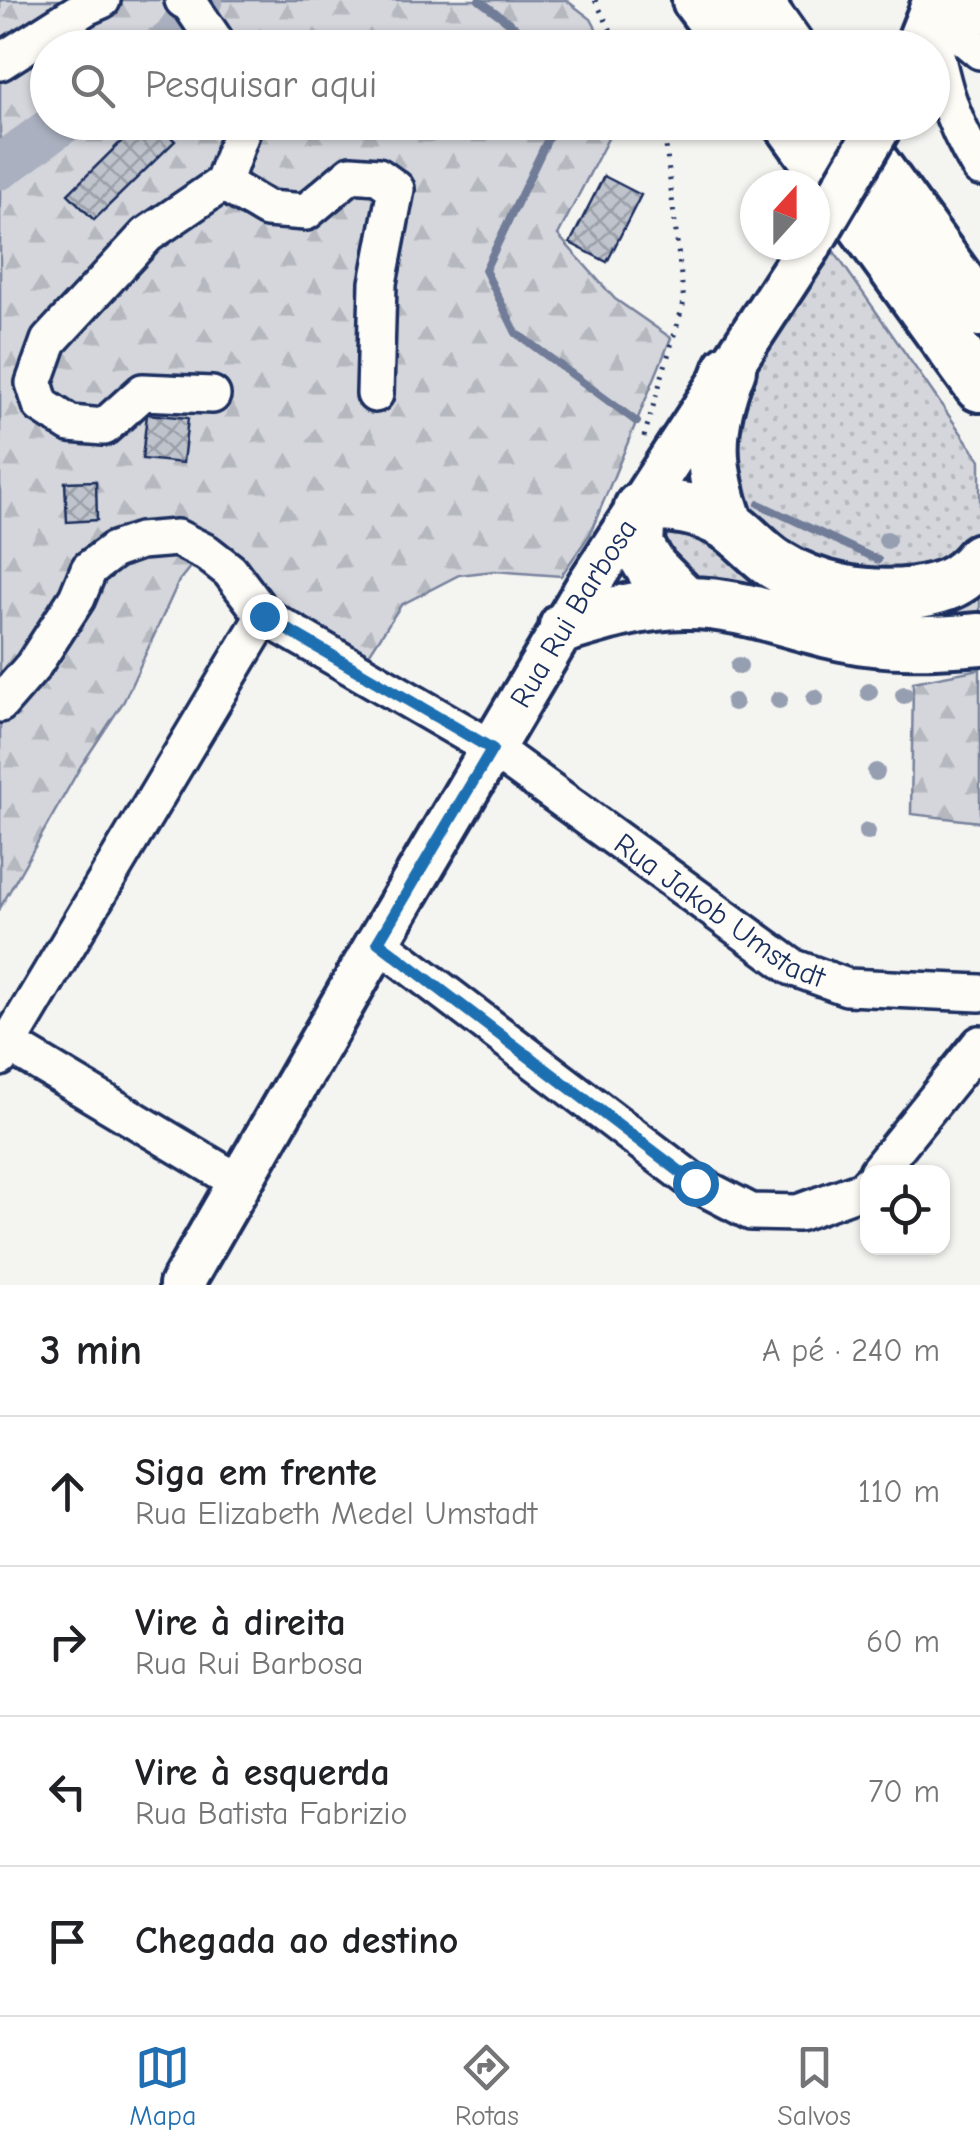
<!DOCTYPE html>
<html lang="pt">
<meta charset="utf-8">
<style>
:root{--surface:#fff;--page:#f6f6f6;--text:#202124;--muted:#757577;--line:#e0e0e0;--accent:#1f6fb2}
body{margin:0;font-family:"Comic Neue",sans-serif;background:var(--page);color:var(--text)}
.controls{position:absolute;right:30px;bottom:30px;display:grid;overflow:hidden;border-radius:20px;box-shadow:0 2px 8px #0004}
.controls button{width:90px;height:90px;display:grid;place-items:center;padding:0;border:0;border-bottom:2px solid var(--line);background:var(--surface);color:var(--text);font:50px sans-serif}
.compass{position:absolute;left:740px;top:170px;width:90px;height:90px;border-radius:50%;background:var(--surface);box-shadow:0 2px 8px #0004;rotate:21deg}
.stop{position:absolute;width:30px;height:30px;margin:-22px;border:8px solid #1f6fb2;border-radius:50%;background:#fff}
.stop.end{background:#1f6fb2;border-color:#fff;box-shadow:0 2px 10px #0008}
.list{margin:0;padding:0;list-style:none}
h2{display:flex;justify-content:space-between;align-items:center;height:130px;margin:0;padding:0 40px;font-size:42px}
h2 small{font-size:32px;font-weight:400;color:var(--muted)}
.list li{display:grid;grid-template-columns:65px 1fr auto;gap:30px;align-items:center;box-sizing:border-box;height:150px;padding:0 40px;border-top:2px solid var(--line)}
.list b{display:block;font-size:38px;white-space:nowrap}
.list p{margin:0;font-size:32px;white-space:nowrap;color:var(--muted)}
.list em{font-size:32px;font-style:normal;color:var(--muted)}
.icon{flex:none;width:55px;height:55px;fill:none;stroke:currentColor;stroke-width:2;stroke-linecap:round;stroke-linejoin:round}
.map{position:relative;flex:none;width:980px;height:1285px;overflow:hidden}
.search{position:absolute;background:var(--surface);box-shadow:0 2px 8px #0004;left:30px;right:30px;top:30px;height:110px;display:flex;align-items:center;gap:25px;box-sizing:border-box;padding:0 35px;border-radius:55px;color:var(--muted);font-size:38px}
.sheet{height:730px;background:var(--surface)}
nav{display:flex;justify-content:space-around;align-items:center;box-sizing:border-box;height:140px;border-top:2px solid var(--line);background:var(--surface);font-size:28px;color:var(--muted)}
nav a{display:grid;justify-items:center;gap:5px}
nav .on{color:var(--accent)}
.map>svg:first-child{display:block}
.grass{fill:url(#grass-dots);stroke:#78829c;stroke-width:2.5}
.forest{fill:url(#forest-firs);stroke:#78829c;stroke-width:2.5}
.lines{fill:none;stroke-linecap:round;stroke-linejoin:round}
.stream{stroke:#717c98;stroke-width:8}
.river{stroke:#aab0bf;stroke-width:45}
.building{fill:url(#building-cross-hatch);stroke:#1b2f5e;stroke-width:2.5}
.minor-casing{stroke:#1b2f5e;stroke-width:42}
.major-casing{stroke:#1b2f5e;stroke-width:50}
.highway-casing{stroke:#1b2f5e;stroke-width:58}
.path{stroke:#1b2f5e;stroke-width:5;stroke-dasharray:2.5 8;stroke-linecap:butt}
.minor{stroke:#fdfcf7;stroke-width:35}
.major{stroke:#fdfcf7;stroke-width:42}
.highway{stroke:#fdfcf7;stroke-width:50}
.major-bridge-casing{stroke:#1b2f5e;stroke-width:50;stroke-linecap:butt}
.major-bridge{stroke:#fdfcf7;stroke-width:42}
.tree{fill:#969fb1}
.route{stroke:#1f6fb2;stroke-width:12}
.labels{text-anchor:middle;dominant-baseline:central;stroke-width:8;stroke-linejoin:round;paint-order:stroke}
.street-label{font-size:30px;fill:#1b2f5e;stroke:#fdfcf7}
</style>
<div class="map">
<svg width="980" height="1285" viewBox="0 0 980 1285">
<defs>
<pattern id="grass-dots" width="8" height="8" patternUnits="userSpaceOnUse" patternTransform="scale(2.5)"><rect width="8" height="8" fill="#d4d6db"/><path d="M2 2h.1M6 6h.1" fill="none" stroke="#b5b8be" stroke-width="1.8" stroke-linecap="round"/></pattern>
<pattern id="forest-firs" width="22" height="20" patternUnits="userSpaceOnUse" patternTransform="scale(2.5)"><rect width="22" height="20" fill="#d4d6db"/><path d="M5 1l3.5 6h-7zM16 11l3.5 6h-7z" fill="#b5b8be"/></pattern>
<pattern id="building-cross-hatch" width="8" height="8" patternUnits="userSpaceOnUse" patternTransform="scale(2.5)"><rect width="8" height="8" fill="#bfc3cc"/><path d="M0 0l8 8M0 8l8-8" fill="none" stroke="#9a9fa9"/></pattern>
</defs>
<rect width="100%" height="100%" fill="#f4f4f1"/>
<filter id="ink" filterUnits="userSpaceOnUse"><feTurbulence type="fractalNoise" baseFrequency=".01" numOctaves="2"/><feDisplacementMap in="SourceGraphic" scale="20" xChannelSelector="R" yChannelSelector="G"/><feConvolveMatrix kernelMatrix="1 2 1 2 8 2 1 2 1" color-interpolation-filters="sRGB"/></filter>
<g filter="url(#ink)">
<path class="grass" d="M 828,243 L 980,460 L 980,526 L 965,559 L 879,584 L 760,535 L 731,497 L 731,416 L 748,374 Z
M 674,521 L 762,569 L 980,586 L 980,629 L 699,594 L 651,526 Z"/>
<path class="forest" d="M 0,0 L 566,0 L 591,19 L 606,47 L 48,48 L 48,122 L 616,123 L 558,235 L 615,299 L 671,338 L 590,534 L 561,576 L 494,571 L 459,575 L 401,605 L 368,656 L 276,610 L 213,538 L 179,581 L 124,701 L 81,766 L 0,908 Z
M 980,669 L 980,822 L 911,814 L 913,682 Z"/>
<g class="lines">
<path class="stream" d="M 479,0 L 515,27 L 528,48
M 556,122 L 485,270 L 516,333 L 637,422
M 759,504 L 878,560"/>
<path class="river" d="M 164,48 L 175,40 L 200,0
M 0,167 L 62,122"/>
</g>
<path class="building" d="M 141,122 L 156,122 L 175,141 L 94,220 L 68,194 Z
M 604,176 L 641,195 L 607,262 L 570,243 Z
M 147,414 L 188,418 L 183,463 L 142,459 Z
M 96,481 L 97,520 L 67,522 L 65,482 Z"/>
<g class="lines">
<g class="minor-casing">
<g id="minor">
<path d="M 183,0 L 190,4 L 220,48"/>
<path d="M 957,0 L 980,15"/>
<path d="M 931,10 L 980,51"/>
<path d="M 928,17 C 940,76 948,116 980,168"/>
<path d="M 0,62 L 86,7 L 102,0"/>
<path d="M 223,183 L 267,209 L 306,212 L 351,174 L 378,176 L 396,189 L 378,283 L 375,394"/>
<path d="M 212,395 L 143,392 L 104,427 L 70,424 L 41,405 L 34,383 L 49,341 L 147,235 L 223,183 L 245,122"/>
<path id="s1" d="M 0,704 L 33,666 L 77,598 L 89,569 L 114,550 L 140,541 L 177,538 L 207,553 L 230,571 L 264,616 L 493,749 L 792,967 L 847,987 L 980,993"/>
<path d="M 378,942 L 695,1183 L 751,1212 L 798,1213 L 864,1189 L 868,1184"/>
<path d="M 8,1044 L 242,1184"/>
<path d="M 0,1058 L 264,616"/>
<path d="M 877,1172 L 980,1044"/>
</g>
</g>
<g class="major-casing">
<g id="major">
<path d="M 916,48 L 935,0"/>
<path id="s2" d="M 181,1285 L 378,942 L 589,584 L 810,245"/>
</g>
</g>
<g class="highway-casing">
<path id="highway" d="M 698,0 L 734,48
M 755,0 L 789,48
M 789,122 L 980,386
M 843,122 L 980,311
M 729,526 C 707,467 707,427 730,369
M 686,603 L 652,569 L 638,546 L 640,508 C 669,503 702,509 728,525 C 745,536 758,553 775,564 C 816,590 867,599 915,593 C 943,588 961,583 980,559
M 565,627 C 604,615 644,603 685,603 C 740,602 790,624 842,635 C 889,645 933,643 980,639"/>
</g>
<path class="path" d="M 595,0 L 620,48
M 644,437 L 684,302 L 664,129 L 661,122"/>
<use href="#minor" class="minor"/>
<use href="#major" class="major"/>
<use href="#highway" class="highway"/>
<g class="major-bridge-casing">
<path id="major-bridge" d="M 815,236 L 882,122"/>
</g>
<use href="#major-bridge" class="major-bridge"/>
</g>
<g class="tree">
<circle cx="887" cy="540" r="9"/>
<circle cx="739" cy="666" r="9"/>
<circle cx="869" cy="692" r="9"/>
<circle cx="904" cy="695" r="9"/>
<circle cx="815" cy="698" r="9"/>
<circle cx="779" cy="700" r="9"/>
<circle cx="734" cy="702" r="9"/>
<circle cx="876" cy="772" r="9"/>
<circle cx="867" cy="832" r="9"/>
</g>
</g>
<g class="lines" filter="url(#ink)">
<path class="route" d="M 264,616 L 492,749 L 378,942 L 695,1183"/>
</g>
<g class="labels">
<g class="street-label">
<text stroke="none"><textPath href="#s2" startOffset="778">Rua Rui Barbosa</textPath></text>
<text stroke="none"><textPath href="#s1" startOffset="922">Rua Jakob Umstadt</textPath></text>
</g>
</g>
</svg>
<div class="controls">
<button><svg class="icon" aria-label="locate" viewBox="0 0 24 24"><circle cx="12" cy="12" r="6"/><path d="M12 2v4M12 18v4M2 12h4M18 12h4"/></svg></button>
</div>
<svg class="compass" viewBox="-18 -18 36 36"><path d="M0-13l5 13h-10z" fill="#e53935"/><path d="M0 13l5-13h-10z" fill="#757577"/></svg>
<div class="stop" style="left:695px;top:1183px"></div>
<div class="stop end" style="left:264px;top:616px"></div>
<div class="search"><svg class="icon" aria-label="search" viewBox="0 0 24 24"><circle cx="10" cy="10" r="6"/><path d="M15 15l6 6"/></svg>Pesquisar aqui</div>
</div>
<section class="sheet">
<h2>3 min<small>A pé · 240 m</small></h2>
<ul class="list">
<li><svg class="icon" aria-label="ahead" viewBox="0 0 24 24"><path d="M12 20V5M6 11l6-6 6 6"/></svg><div><b>Siga em frente</b><p>Rua Elizabeth Medel Umstadt</p></div><em>110 m</em></li>
<li><svg class="icon" aria-label="right" viewBox="0 0 24 24"><path d="M7 20v-9h11M14 6l5 5-5 5"/></svg><div><b>Vire à direita</b><p>Rua Rui Barbosa</p></div><em>60 m</em></li>
<li><svg class="icon" aria-label="left" viewBox="0 0 24 24"><path d="M17 20v-9H6M10 6l-5 5 5 5"/></svg><div><b>Vire à esquerda</b><p>Rua Batista Fabrizio</p></div><em>70 m</em></li>
<li><svg class="icon" aria-label="arrive" viewBox="0 0 24 24"><path d="M6 21V4h12l-3 4 3 4H6"/></svg><div><b>Chegada ao destino</b></div></li>
</ul>
</section>
<nav>
<a class="on"><svg class="icon" aria-label="map" viewBox="0 0 24 24"><path d="M3 6l6-2 6 2 6-2v14l-6 2-6-2-6 2zM9 4v14M15 6v14"/></svg>Mapa</a>
<a><svg class="icon" aria-label="directions" viewBox="0 0 24 24"><path d="M12 3l9 9-9 9-9-9zM9 14v-3h6M13 9l2 2-2 2"/></svg>Rotas</a>
<a><svg class="icon" aria-label="saved" viewBox="0 0 24 24"><path d="M7 4h10v16l-5-4-5 4z"/></svg>Salvos</a>
</nav>
